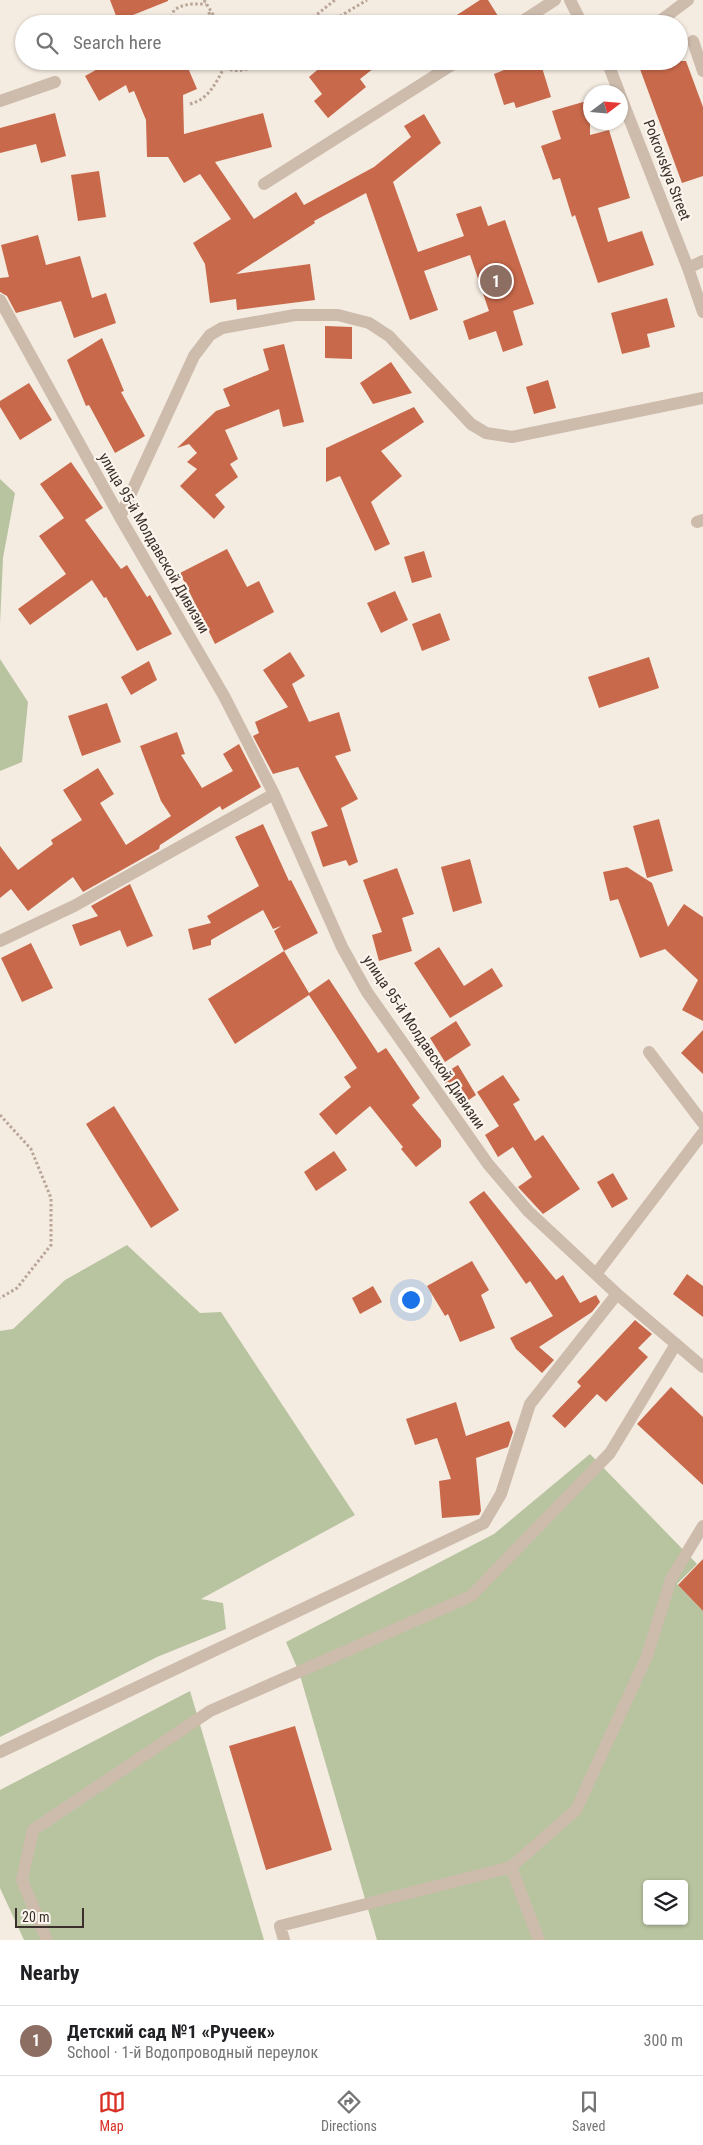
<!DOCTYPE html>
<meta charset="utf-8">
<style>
:root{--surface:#fff;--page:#f6f6f6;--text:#202124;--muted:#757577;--line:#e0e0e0;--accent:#d93025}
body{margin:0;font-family:"Roboto Condensed",sans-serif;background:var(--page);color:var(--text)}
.controls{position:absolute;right:15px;bottom:15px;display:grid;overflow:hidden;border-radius:5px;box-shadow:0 1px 4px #0004}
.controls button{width:45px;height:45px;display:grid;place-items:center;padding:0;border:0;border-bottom:1px solid var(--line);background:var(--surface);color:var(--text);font:25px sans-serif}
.compass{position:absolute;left:583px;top:85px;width:45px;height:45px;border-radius:50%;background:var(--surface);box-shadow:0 1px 4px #0004;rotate:74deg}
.scale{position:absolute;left:15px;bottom:12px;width:69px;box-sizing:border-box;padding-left:5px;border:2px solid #3b302b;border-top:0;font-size:14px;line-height:18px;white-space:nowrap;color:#3b302b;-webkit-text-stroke:4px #fbf5ee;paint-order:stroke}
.you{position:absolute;left:410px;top:1299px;width:18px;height:18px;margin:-12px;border:4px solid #fff;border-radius:50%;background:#1a73e8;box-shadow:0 0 0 8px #1a73e833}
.badge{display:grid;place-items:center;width:32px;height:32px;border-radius:50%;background:var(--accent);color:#fff;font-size:16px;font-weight:700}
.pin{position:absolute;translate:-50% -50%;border:2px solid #fff;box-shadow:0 1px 5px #0006}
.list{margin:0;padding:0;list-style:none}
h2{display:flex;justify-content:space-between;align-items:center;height:65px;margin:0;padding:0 20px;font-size:21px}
h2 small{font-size:16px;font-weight:400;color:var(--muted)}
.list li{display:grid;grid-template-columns:32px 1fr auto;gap:15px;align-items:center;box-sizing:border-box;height:70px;padding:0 20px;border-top:1px solid var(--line)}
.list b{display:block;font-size:19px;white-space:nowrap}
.list p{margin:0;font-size:16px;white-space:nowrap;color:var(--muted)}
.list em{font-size:16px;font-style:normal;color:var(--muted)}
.icon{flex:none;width:28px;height:28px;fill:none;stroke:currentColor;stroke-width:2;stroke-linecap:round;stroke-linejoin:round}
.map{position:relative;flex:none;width:703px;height:1940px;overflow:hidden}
.search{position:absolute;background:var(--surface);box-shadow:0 1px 4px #0004;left:15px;right:15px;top:15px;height:55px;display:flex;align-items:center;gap:12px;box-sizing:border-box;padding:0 18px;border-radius:28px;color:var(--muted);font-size:19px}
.sheet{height:135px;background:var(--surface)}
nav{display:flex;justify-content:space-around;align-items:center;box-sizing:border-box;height:70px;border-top:1px solid var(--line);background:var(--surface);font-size:14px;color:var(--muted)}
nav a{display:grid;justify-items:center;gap:2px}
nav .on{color:var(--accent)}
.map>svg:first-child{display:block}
.green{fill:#b8c4a0;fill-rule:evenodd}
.building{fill:#c8694b}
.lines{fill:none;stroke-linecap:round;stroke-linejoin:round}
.path{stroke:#b9a596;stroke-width:3;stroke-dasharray:2.5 2.5;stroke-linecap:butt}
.minor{stroke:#cdbbac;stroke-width:12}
.labels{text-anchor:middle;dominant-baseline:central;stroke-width:4.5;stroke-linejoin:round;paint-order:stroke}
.street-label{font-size:15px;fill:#3b302b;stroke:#fbf5ee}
</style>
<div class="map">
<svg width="703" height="1940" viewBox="0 0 703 1940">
<rect width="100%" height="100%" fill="#f4ebe1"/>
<path class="green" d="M 0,479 L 15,493 L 3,558 L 0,624 Z
M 0,659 L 28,702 L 22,762 L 0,771 Z
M 127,1245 L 200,1313 L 221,1312 L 355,1515 L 201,1599 L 223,1603 L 226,1629 L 157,1657 L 0,1737 L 0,1331 L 13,1329 L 65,1280 Z
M 590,1454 L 697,1564 L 677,1584 L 703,1611 L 703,1940 L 377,1940 L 299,1672 L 286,1642 L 494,1534 ZM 647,1884 L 684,1884 L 684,1921 L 647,1921 Z
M 190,1691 L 264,1940 L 24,1940 L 0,1888 L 0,1790 Z"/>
<path class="building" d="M 110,0 L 168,0 L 168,1 L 118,21 Z
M 480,0 L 488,0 L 503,24 L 443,24 Z
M 112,61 L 185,61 L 197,89 L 183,95 L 184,134 L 263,113 L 272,147 L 215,162 L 254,219 L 296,192 L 304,205 L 374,167 L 411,137 L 404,126 L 424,114 L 441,143 L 393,182 L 418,252 L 464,236 L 456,214 L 481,206 L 488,226 L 505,220 L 534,304 L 513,311 L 523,345 L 503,352 L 496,331 L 469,340 L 463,321 L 489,311 L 470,255 L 424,271 L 438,310 L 410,320 L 366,193 L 314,221 L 315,223 L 236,274 L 310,264 L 315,300 L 237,310 L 236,299 L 210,303 L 205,264 L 193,243 L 231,219 L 200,174 L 184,183 L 168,157 L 147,157 L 146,120 L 134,91 L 129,93 L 126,85 L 99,101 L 85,76 Z
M 328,61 L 383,61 L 360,79 L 366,87 L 328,118 L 314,101 L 322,94 L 309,77 Z
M 501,61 L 540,61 L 551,97 L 516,108 L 514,102 L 504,105 L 494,74 L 504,70 Z
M 637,61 L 686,61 L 703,107 L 703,176 L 682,183 Z
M 590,100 L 590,135 L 609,130 L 630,198 L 598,208 L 608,242 L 642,231 L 654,265 L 598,283 L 575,215 L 572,217 L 560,178 L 553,180 L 541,146 L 561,139 L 552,111 Z
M 55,113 L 66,156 L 41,163 L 36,144 L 0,153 L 0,128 Z
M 99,171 L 106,217 L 78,221 L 71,175 Z
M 38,235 L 46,265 L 80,256 L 92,298 L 106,293 L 116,323 L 74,338 L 61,301 L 16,313 L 7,296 L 0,292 L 0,278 L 9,277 L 1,245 Z
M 667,298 L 675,327 L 647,334 L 650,347 L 622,354 L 611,313 Z
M 325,326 L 352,327 L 352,359 L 325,358 Z
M 102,338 L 124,391 L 121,392 L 145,436 L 115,453 L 89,405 L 86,406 L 67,360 Z
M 284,344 L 304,422 L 283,427 L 279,409 L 225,430 L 238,459 L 230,464 L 238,477 L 215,495 L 225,507 L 214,519 L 180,486 L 197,469 L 187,462 L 197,453 L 189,444 L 177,448 L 216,411 L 230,406 L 223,389 L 269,370 L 263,349 Z
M 391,362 L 412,393 L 373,404 L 360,383 Z
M 548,380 L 556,408 L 534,414 L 526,387 Z
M 29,383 L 52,420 L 20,440 L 0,407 L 0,401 Z
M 414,407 L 424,422 L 381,451 L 402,476 L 371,502 L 390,544 L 375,551 L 340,476 L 326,482 L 326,448 Z
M 71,462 L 103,508 L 85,520 L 121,569 L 127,565 L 147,597 L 150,595 L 172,634 L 137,651 L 106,597 L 104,598 L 92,580 L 30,625 L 18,609 L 66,574 L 39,536 L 64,518 L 40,484 Z
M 227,549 L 247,587 L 259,581 L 274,612 L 215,644 L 180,573 Z
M 424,551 L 432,577 L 412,583 L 404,557 Z
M 395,591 L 408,620 L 381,633 L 367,603 Z
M 440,613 L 450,640 L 422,651 L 412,624 Z
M 290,652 L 305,676 L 292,684 L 309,722 L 339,712 L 351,751 L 335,756 L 358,799 L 341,808 L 358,862 L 349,866 L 346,860 L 323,867 L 311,832 L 328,826 L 298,767 L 273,774 L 253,736 L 259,733 L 255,722 L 288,707 L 263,670 Z
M 649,657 L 659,688 L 599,708 L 588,677 Z
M 149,661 L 157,680 L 131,695 L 121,677 Z
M 107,703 L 121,742 L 82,756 L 68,716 Z
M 177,732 L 185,754 L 181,755 L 202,788 L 233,771 L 223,754 L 239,744 L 261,787 L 222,810 L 220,806 L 160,845 L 159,849 L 83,892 L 73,877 L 28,911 L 11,889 L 0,898 L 0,846 L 18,870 L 53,844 L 51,840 L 82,820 L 63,790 L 98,768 L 114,794 L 100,803 L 126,845 L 171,816 L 161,801 L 140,746 Z
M 659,819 L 673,871 L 647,878 L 633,826 Z
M 263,824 L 289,881 L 291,880 L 318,933 L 284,951 L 274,931 L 281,926 L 273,929 L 263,910 L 211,940 L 211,945 L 193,950 L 188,929 L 211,923 L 207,916 L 259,886 L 235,837 Z
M 470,859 L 482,903 L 453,912 L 441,867 Z
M 627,867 L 652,883 L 668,927 L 684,904 L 703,917 L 703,1021 L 682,1010 L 698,980 L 665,949 L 640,958 L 618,899 L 610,901 L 603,872 Z
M 397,868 L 414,914 L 402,918 L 412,951 L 379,961 L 372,935 L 382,932 L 363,880 Z
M 130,884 L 153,936 L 127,947 L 120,930 L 80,946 L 72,925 L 98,916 L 91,906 Z
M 31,943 L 53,988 L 22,1002 L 1,958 Z
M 439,947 L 464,986 L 492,968 L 503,986 L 450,1018 L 414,963 Z
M 284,951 L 309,993 L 329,979 L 378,1053 L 386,1048 L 420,1098 L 412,1105 L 441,1140 L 441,1147 L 416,1167 L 401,1149 L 403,1147 L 370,1106 L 336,1135 L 319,1114 L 351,1087 L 344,1077 L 357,1068 L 309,995 L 235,1044 L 208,999 Z
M 456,1021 L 471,1045 L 445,1062 L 430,1038 Z
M 703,1030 L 703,1074 L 681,1053 Z
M 458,1065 L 476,1095 L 460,1106 L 440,1076 Z
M 503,1075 L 520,1100 L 513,1104 L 535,1141 L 543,1135 L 580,1189 L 543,1214 L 518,1187 L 532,1177 L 513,1147 L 498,1157 L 485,1135 L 499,1126 L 477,1092 Z
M 114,1106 L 179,1210 L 151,1228 L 86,1124 Z
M 334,1151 L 347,1170 L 316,1191 L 304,1172 Z
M 613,1173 L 628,1199 L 612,1208 L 597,1182 Z
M 484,1191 L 556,1280 L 563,1275 L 580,1303 L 596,1295 L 600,1302 L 592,1312 L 539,1347 L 554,1360 L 542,1373 L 516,1349 L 510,1338 L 553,1316 L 530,1281 L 526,1284 L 469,1202 Z
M 472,1261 L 489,1290 L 481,1295 L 495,1328 L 460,1342 L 448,1314 L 445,1316 L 427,1286 Z
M 687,1274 L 703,1286 L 703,1317 L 673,1294 Z
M 373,1286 L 382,1302 L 360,1314 L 352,1298 Z
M 635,1320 L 652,1334 L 638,1348 L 648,1357 L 606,1402 L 597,1394 L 565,1428 L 552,1416 L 581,1386 L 577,1382 Z
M 671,1387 L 703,1417 L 703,1485 L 637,1424 Z
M 456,1402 L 466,1436 L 509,1421 L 513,1432 L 508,1447 L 476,1458 L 481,1511 L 479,1515 L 442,1518 L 439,1481 L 451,1479 L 437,1438 L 415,1445 L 406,1419 Z
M 703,1559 L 703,1611 L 678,1585 Z
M 295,1726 L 332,1850 L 266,1870 L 229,1746 Z"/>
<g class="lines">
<path class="path" d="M 204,0 L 219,24
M 209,12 L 211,24
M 170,22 L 174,10 C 185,3 194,4 206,4
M 289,24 L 315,16 L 335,0
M 327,24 L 367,0
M 218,61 C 230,77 250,70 265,61
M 190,104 C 209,99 215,84 224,68
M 0,1115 L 31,1149 L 51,1198 L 51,1245 L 17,1288 L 0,1298"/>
<path class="minor" d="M 570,0 L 582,24
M 518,24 L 555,0
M 656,24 L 688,0
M 693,41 L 703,71
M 607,61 L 619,92
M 620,95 L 688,268 L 703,312
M 0,101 L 55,82
M 264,184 L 458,61
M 688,268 L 703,261
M 0,300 L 120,517 L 224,696 L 274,794 L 342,947 L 367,992 L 488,1164 L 528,1211 L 617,1294 L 530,1404 L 501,1494 L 484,1523 L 0,1752
M 120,517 L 194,356 L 210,335 L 222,328 L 295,315 L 338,315 L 369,323 L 389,336 L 471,424 L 486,433 L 512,437 L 703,398
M 697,522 L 703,520
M 0,941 L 74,906 L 274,794
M 649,1052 L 703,1123
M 596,1274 L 703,1133
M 617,1294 L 703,1367
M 511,1867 L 539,1940
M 47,1940 L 22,1880 L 33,1830 L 210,1711 L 471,1596 L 610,1453 L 676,1344
M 284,1940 L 280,1926 L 511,1867 L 576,1810 L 647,1656 L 671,1579 L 703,1526"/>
</g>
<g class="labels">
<g class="street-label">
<text transform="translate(667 170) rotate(69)">Pokrovskya Street</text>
<text transform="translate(154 543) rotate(60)">улица 95-й Молдавской Дивизии</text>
<text transform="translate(424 1042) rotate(56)">улица 95-й Молдавской Дивизии</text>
</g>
</g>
</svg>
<div class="controls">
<button><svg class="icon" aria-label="layers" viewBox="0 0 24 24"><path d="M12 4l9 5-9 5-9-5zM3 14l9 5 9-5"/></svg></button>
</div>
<svg class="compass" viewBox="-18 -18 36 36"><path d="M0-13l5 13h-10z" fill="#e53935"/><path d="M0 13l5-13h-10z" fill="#757577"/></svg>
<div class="scale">20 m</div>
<div class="you"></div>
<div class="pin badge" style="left:496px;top:281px;background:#8d6e63">1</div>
<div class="search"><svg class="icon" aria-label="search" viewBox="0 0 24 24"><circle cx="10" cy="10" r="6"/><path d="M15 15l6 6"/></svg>Search here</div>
</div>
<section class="sheet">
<h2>Nearby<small></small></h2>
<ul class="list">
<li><span class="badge" style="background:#8d6e63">1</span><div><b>Детский сад №1 «Ручеек»</b><p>School · 1-й Водопроводный переулок</p></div><em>300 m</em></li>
</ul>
</section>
<nav>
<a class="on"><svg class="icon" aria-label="map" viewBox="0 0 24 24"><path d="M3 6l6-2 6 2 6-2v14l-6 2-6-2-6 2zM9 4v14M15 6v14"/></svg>Map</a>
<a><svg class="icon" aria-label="directions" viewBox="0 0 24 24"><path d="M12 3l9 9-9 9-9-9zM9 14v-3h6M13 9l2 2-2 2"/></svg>Directions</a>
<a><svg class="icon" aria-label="saved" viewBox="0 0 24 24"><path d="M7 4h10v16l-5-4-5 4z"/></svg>Saved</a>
</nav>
